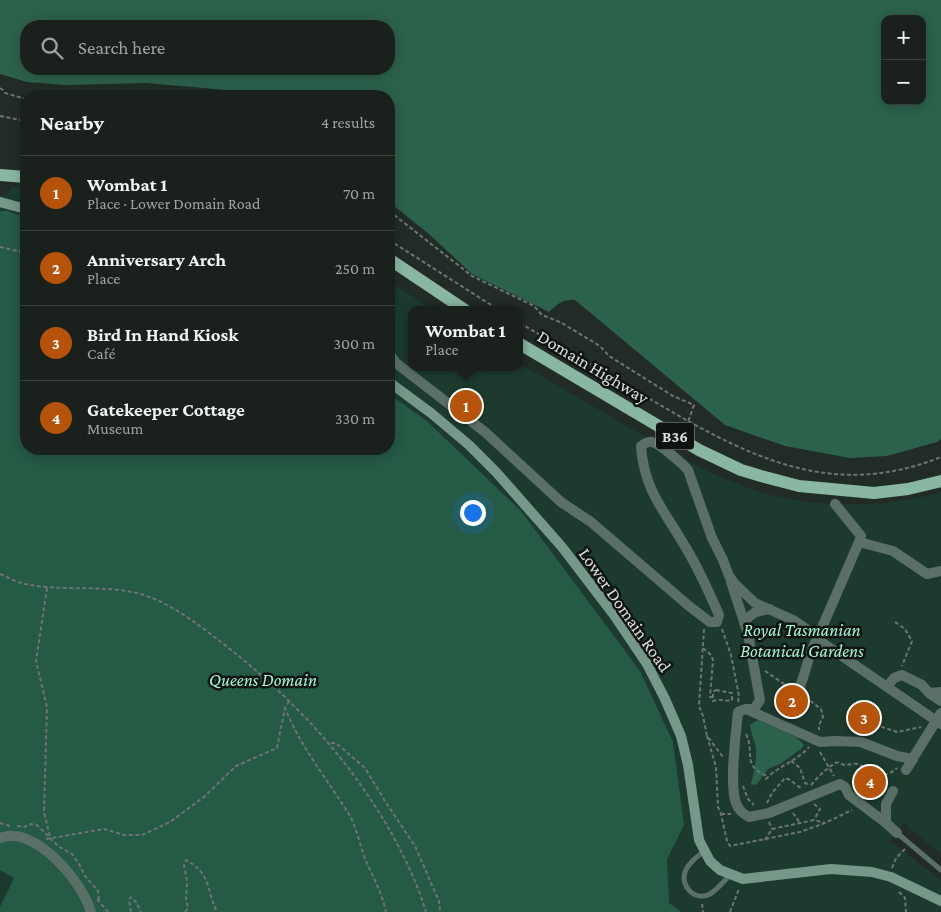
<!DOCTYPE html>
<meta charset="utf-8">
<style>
:root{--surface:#1a211d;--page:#272e2a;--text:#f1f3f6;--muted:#9fa3a4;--line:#383e3b;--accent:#b45309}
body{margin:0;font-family:"Crimson Pro",serif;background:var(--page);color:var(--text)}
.controls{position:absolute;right:15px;top:15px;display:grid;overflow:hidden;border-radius:10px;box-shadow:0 2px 12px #0003}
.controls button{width:45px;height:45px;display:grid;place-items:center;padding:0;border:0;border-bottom:1px solid var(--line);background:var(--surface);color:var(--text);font:25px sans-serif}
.you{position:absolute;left:472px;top:512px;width:18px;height:18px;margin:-12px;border:4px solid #fff;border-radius:50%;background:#1a73e8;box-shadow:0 0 0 8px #1a73e833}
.badge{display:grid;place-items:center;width:32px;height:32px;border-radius:50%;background:var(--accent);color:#fff;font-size:16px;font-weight:700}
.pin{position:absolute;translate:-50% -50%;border:2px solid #fff;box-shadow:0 1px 5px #0006}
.popup{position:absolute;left:408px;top:306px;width:115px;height:65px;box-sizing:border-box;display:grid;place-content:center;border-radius:10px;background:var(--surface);filter:drop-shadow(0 1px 4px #0005);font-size:16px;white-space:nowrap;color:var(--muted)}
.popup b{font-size:19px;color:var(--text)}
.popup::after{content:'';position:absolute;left:50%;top:100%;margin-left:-10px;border:10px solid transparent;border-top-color:var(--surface)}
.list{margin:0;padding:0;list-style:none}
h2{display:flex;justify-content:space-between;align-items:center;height:65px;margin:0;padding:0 20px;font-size:21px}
h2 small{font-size:16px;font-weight:400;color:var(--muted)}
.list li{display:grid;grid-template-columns:32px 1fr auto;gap:15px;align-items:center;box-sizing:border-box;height:75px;padding:0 20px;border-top:1px solid var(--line)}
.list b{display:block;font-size:19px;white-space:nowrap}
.list p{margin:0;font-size:16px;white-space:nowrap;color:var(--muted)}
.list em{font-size:16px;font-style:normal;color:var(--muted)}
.icon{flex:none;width:28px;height:28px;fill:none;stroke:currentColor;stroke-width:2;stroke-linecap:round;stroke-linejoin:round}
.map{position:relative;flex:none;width:941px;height:912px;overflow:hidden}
.search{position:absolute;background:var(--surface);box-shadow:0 2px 12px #0003;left:20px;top:20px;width:375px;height:55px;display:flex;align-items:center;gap:12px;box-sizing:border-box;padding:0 18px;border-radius:20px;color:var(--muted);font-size:19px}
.panel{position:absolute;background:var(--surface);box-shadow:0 2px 12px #0003;left:20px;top:90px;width:375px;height:365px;border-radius:20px}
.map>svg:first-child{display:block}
.green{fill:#1c3b2e}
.forest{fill:#255a45}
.water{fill:#2c614b;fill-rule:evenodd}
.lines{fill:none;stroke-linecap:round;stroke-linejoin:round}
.path{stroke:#6d7571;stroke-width:2;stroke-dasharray:4 2.5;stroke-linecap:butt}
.lane{stroke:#5a7066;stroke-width:5}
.street{stroke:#5a7066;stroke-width:10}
.secondary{stroke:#759888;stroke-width:10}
.primary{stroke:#89b7a2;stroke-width:12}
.labels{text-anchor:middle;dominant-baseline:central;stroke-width:5;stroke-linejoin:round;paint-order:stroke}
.shield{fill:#0f1311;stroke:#9da2a0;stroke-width:1}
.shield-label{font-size:16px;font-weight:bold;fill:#dae0dd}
.street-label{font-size:18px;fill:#dae0dd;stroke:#0f1311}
.park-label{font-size:18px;font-style:italic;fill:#a3f7d2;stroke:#0f1311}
</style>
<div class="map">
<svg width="941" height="912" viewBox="0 0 941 912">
<rect width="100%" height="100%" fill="#222c27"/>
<path class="green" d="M 13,186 L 26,187 L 26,449 L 389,449 L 389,281 L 433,310 L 412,310 L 412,367 L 520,367 L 520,364 C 558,386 597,408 635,431 C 673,453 712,476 754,490 C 809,509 885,509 941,492 L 941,854 L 904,823 L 890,841 L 941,880 L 941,912 L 0,912 L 0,196 L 8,194 Z"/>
<path class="forest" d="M 0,211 L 7,211 L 26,218 L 26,449 L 389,449 L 389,394 L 427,421 L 521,511 L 640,671 L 673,742 L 684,825 L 667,859 L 669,903 L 681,912 L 0,912 L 0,907 L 14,878 L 0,870 Z"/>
<path class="water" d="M 0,0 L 941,0 L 941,439 L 937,442 L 887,456 L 850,458 L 785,446 L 725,425 L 575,300 C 563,299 558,304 549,312 L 472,274 L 429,234 L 389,202 L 389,96 L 248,96 L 226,90 L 147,83 L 66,85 L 27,82 L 0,74 ZM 885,19 L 922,19 L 922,101 L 885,101 ZM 26,26 L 389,26 L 389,69 L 26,69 Z
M 758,720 L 796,737 L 804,745 L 801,749 L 780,764 L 768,769 L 756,785 L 751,784 C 754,774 757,758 756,748 C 754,740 751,733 750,725 Z"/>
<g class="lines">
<path class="path" d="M 0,88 L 3,90 L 5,93 L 26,99
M 79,96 L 116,92 L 154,94 L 158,93 L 168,96
M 0,116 L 26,121
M 389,211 L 472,276 L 534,306 L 542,315 L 560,322 L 600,346 L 609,356 L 673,396 L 694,405 L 688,422
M 389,240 L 499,310
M 0,247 L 26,253
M 520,323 C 562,348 605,373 648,398 C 744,454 829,502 941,457
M 0,574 C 7,577 14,581 21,583 C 61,593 104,583 144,595 C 172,604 199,625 221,642 C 291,696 350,759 393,836 C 406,860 418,885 426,912
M 47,588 L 36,661 L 47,707 L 44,812 L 50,837
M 895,622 L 905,629 L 912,641 L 902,666
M 704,629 L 699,706 L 703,716 L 707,736 L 723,757
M 722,629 L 731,655 L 739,696 L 738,702
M 703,648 L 711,655 L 713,660 L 710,697 L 713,697
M 765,671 L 790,688
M 716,690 L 732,693 L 732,700 C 726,702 720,698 713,701 L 713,692 Z
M 805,697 L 821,709 L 823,717 L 819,725 L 819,730
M 289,701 L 285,708 C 301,748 328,780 350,816 C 357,829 360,845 365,859 C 373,877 382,893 386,912
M 785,715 L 790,706
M 872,725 L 872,735
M 857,731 L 873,724 L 897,732 L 921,727
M 746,734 C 755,752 742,765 765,775 L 766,779 C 778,766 797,761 809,747
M 707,736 L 716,767 L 718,807 L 721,814 L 727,841 L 730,846 L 800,832 L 825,823 L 852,810
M 331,743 L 336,743 L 365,768 L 385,801 L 415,846 L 439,901 L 440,912
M 820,752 L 834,776
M 791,761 L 800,768 L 805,783 L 810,785
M 811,785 C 818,777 826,769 835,763 C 839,761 841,765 846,765 C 850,765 853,763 857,764 C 874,769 880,783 897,768
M 743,786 L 748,799 L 754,805
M 767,803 L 772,793 L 785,778 L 790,780 L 802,789
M 814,804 L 820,809 L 814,820
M 793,813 L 800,823
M 721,814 L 731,814
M 769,822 L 772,829
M 0,823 L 10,826
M 17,826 L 24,827 L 31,824 L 37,825 L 58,846 L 72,854 L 79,864 L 85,876 L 98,891 L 99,900 L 97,899 L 108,912
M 46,839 L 104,829 L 124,835 L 142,835 L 170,822 L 204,797 L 236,766 L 277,748 L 285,708
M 765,840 L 772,829 L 814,820 L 825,823
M 892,868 L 896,858 L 905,849
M 899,892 L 905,898 L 906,912
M 702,904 L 703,912
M 131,912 L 129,900 L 131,897 L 136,902 L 141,912
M 185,912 L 188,908 L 186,899 L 187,881 L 184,866 L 186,860 C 212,874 206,890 217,912
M 730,912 L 739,889"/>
<path class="lane" d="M 897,833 L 941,870
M 704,851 C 697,857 688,863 685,872 C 680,886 695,902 710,894 C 717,890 724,881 730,875"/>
<path class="street" d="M 389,353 L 396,363 L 485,432 L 561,502 L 591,522 L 689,606 L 710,622 L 717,622 L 719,615 C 709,592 699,569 686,548 C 665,511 644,491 641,446 C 644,444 648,441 652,442 C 660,444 683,464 688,470 L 712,538 L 723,560 L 729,576 L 734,583 L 755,603 L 793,620 L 818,637
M 835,504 L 861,536 L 859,542
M 941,571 L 927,574 L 893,551 L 859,542 L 817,639 L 941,724
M 731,582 L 748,634 L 760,700 L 754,709 L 746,709
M 744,623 C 751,612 758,611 770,609
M 887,687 L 894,678 L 902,675 L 922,685 L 929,693
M 941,692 L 929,693 L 941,701
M 794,699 C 806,679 806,658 817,639
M 910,763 L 941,713
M 893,791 L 886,804 L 886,823 L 897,833
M 886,823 L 849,795 L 845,787 L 840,784 L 769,813 L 749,817 C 743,814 738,809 736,803 C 729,785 736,733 738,712 L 746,709 L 820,742 L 835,741 L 861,742 L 897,756 L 913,759 L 906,770
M 0,838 C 35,824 83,883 91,912"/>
<path class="secondary" d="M 0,202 L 26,209
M 389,382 L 431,413 L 469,445 L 496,472 L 562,547 L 614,615 L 647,664 L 665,699 L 681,736 L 688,765 L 699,840 L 710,861 L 720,870 L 743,879 L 831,869 L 872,872 L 891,877 L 941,901"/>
<path class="primary" d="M 0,175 L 26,177
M 389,259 L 465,310
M 520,344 L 699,450 L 741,470 L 761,476 L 799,486 L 874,493 L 908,489 L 941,481"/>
</g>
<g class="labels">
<rect class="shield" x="656" y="422.5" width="38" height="27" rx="4"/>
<g class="shield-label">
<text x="675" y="436">B36</text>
</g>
<g class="street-label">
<text transform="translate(593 367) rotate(31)">Domain Highway</text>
<text transform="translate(625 610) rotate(55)">Lower Domain Road</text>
</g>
<g class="park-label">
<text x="802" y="630">Royal Tasmanian<tspan x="802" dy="21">Botanical Gardens</tspan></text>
<text x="263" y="680">Queens Domain</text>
</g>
</g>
</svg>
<div class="controls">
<button>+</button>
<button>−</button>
</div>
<div class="you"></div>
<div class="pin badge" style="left:466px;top:406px">1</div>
<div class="popup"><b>Wombat 1</b>Place</div>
<div class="pin badge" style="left:792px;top:701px">2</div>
<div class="pin badge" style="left:864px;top:718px">3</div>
<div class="pin badge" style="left:870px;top:782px">4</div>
<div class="search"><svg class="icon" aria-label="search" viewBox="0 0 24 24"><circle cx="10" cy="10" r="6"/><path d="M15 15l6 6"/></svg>Search here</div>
<section class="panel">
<h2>Nearby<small>4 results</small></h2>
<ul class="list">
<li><span class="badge">1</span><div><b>Wombat 1</b><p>Place · Lower Domain Road</p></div><em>70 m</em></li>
<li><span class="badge">2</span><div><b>Anniversary Arch</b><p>Place</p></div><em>250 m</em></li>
<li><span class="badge">3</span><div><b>Bird In Hand Kiosk</b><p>Café</p></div><em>300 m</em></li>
<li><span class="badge">4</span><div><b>Gatekeeper Cottage</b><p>Museum</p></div><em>330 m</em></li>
</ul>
</section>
</div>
